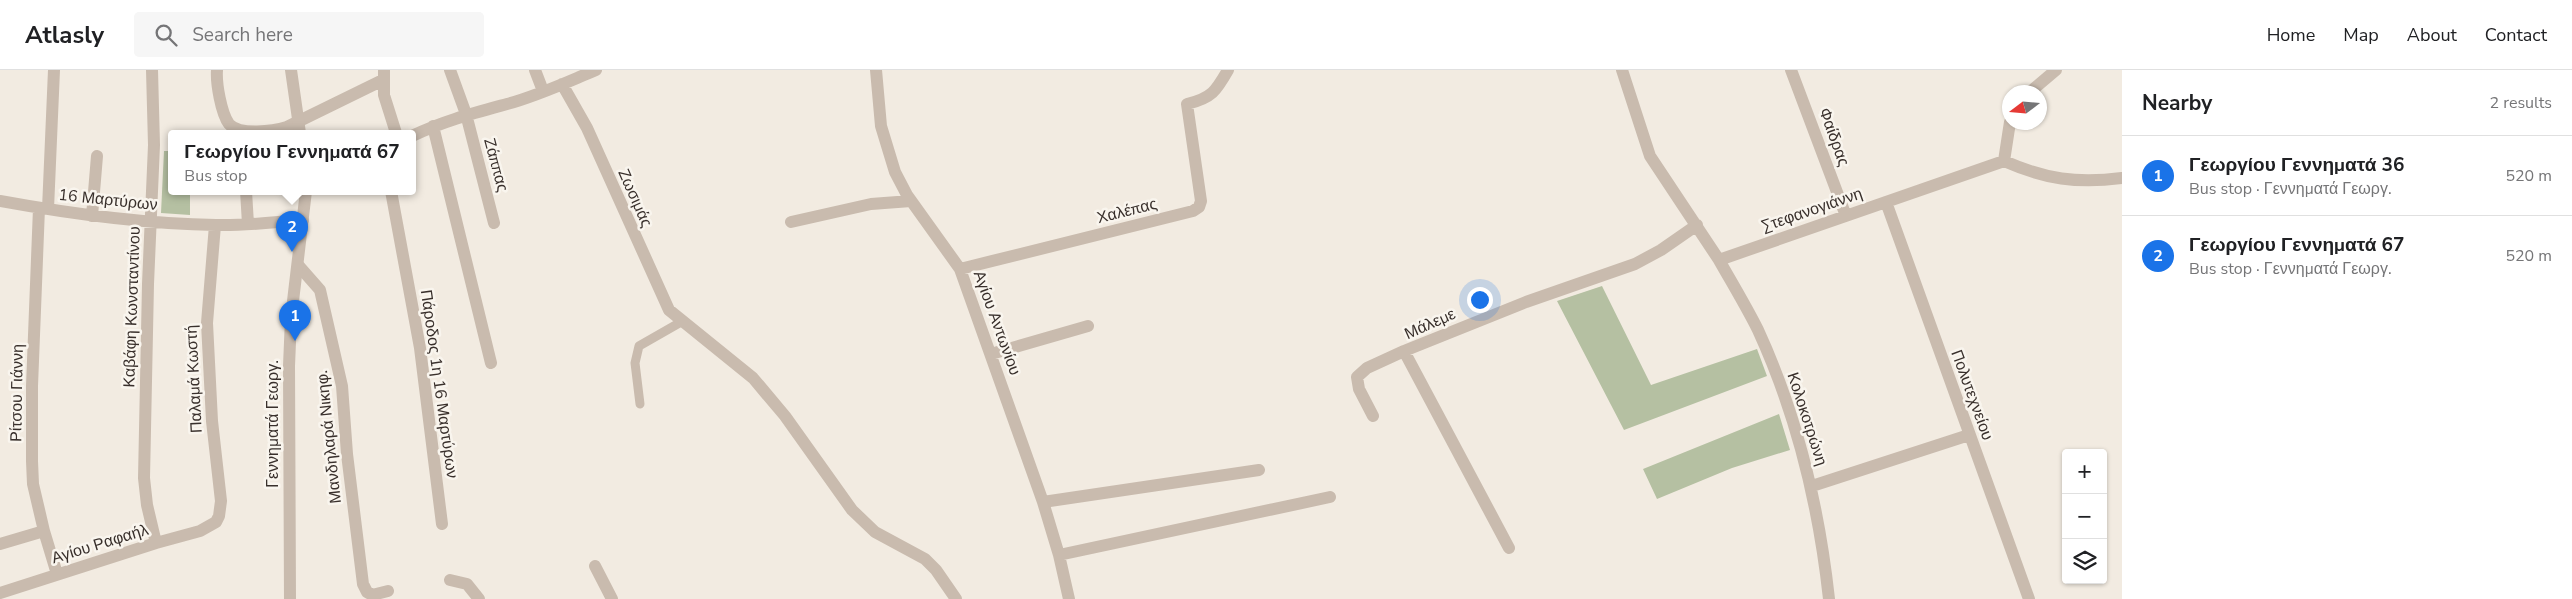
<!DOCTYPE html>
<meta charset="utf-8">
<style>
:root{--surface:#fff;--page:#f6f6f6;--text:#202124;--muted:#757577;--line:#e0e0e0;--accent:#1a73e8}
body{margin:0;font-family:"Nunito Sans",sans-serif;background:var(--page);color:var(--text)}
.controls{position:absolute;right:15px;bottom:15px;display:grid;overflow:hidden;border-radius:5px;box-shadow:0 1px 4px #0004}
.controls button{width:45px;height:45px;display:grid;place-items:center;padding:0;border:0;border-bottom:1px solid var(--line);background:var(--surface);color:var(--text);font:25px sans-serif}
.compass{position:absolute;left:2002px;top:15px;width:45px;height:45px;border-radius:50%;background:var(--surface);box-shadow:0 1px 4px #0004;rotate:254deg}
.you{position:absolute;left:1479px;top:229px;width:18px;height:18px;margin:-12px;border:4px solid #fff;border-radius:50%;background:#1a73e8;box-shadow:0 0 0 8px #1a73e833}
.badge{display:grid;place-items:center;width:32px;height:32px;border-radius:50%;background:var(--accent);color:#fff;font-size:16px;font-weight:700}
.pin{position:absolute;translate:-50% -41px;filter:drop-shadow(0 1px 2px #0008)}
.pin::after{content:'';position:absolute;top:26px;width:18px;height:15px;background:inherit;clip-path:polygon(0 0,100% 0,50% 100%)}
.popup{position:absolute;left:168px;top:60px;width:248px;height:65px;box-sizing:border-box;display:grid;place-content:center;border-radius:5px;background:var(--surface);filter:drop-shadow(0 1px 4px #0005);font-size:16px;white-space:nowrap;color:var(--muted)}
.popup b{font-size:19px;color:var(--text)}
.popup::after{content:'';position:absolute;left:50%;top:100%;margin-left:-10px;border:10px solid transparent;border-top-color:var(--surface)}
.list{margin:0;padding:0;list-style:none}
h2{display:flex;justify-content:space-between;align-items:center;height:65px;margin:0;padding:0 20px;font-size:21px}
h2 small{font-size:16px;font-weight:400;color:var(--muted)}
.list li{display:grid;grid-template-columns:32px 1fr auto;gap:15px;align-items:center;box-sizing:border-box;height:80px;padding:0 20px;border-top:1px solid var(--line)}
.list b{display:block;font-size:19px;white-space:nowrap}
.list p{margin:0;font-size:16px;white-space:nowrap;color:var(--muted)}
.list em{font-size:16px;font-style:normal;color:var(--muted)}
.icon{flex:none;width:28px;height:28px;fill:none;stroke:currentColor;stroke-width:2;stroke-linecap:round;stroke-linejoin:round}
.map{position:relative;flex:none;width:2122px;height:529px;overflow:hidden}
header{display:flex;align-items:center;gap:30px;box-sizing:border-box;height:70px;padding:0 25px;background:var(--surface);border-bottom:1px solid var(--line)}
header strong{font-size:24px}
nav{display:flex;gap:28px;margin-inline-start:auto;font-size:18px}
.search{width:350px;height:45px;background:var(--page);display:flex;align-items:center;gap:12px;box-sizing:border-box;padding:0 18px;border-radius:5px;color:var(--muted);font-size:19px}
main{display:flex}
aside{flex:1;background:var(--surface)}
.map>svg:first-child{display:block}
.green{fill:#b5c0a2}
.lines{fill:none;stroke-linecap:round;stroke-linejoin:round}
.service{stroke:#c9bbae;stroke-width:9}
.minor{stroke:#c9bbae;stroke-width:12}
.tertiary{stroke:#c9bbae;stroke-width:12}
.labels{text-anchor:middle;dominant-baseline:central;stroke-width:5;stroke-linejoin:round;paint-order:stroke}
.street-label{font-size:16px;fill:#39302c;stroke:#f9f5ee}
</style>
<header>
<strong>Atlasly</strong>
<div class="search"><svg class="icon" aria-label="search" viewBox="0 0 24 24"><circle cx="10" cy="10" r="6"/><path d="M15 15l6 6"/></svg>Search here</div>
<nav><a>Home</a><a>Map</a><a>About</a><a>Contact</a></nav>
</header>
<main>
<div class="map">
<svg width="2122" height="529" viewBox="0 0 2122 529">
<rect width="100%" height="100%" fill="#f2ebe1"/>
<path class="green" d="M 164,81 L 172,81 L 172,121 L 190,121 L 190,145 L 161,143 Z
M 1602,216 L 1651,315 L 1757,279 L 1767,306 L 1624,360 L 1557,231 Z
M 1779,344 L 1790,380 L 1732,398 L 1657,429 L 1643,399 Z"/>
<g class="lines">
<path class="service" d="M 640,334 L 635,293 L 639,276 L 681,252"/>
<path class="minor" d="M 152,0 L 154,75 L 148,214 L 144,408 L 147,435 L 156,473
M 217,0 C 216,13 221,43 229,54 C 240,66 274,61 287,57 L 383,10
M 384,0 L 384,25 L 396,63
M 450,0 L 466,44 L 494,153
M 535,0 L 543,21
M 876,0 L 881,56 L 895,102 L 907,125 L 960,199 L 1043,432 L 1059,485 L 1069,529
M 1622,0 L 1650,86 L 1719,190 L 2004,91 C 2045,109 2077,114 2122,108
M 1791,0 L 1846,146
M 562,14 L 587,58 L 669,240 L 753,308 L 785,346 L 852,440 L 875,462 L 925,489 L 936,500 L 956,529
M 2030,22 L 2056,0
M 433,56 L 491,293
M 412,66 C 443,51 474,43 507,34 C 537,26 567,12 596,0
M 2004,91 L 2010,52
M 246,121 L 248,154
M 391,121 L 420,278 L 442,454
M 0,131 C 71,144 143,154 216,155 C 245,156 274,152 303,150
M 1886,132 L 2029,529
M 48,139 L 54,0
M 92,146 L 97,86
M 791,152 L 871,134 L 911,131
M 1719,190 C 1732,213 1746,236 1758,260 C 1797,345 1819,437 1829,529
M 298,195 L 320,220 L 342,316 L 347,384 L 363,514 L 367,522 L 372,525 L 388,521
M 960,199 L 1193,141 L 1199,137 L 1201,131 L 1187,34 C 1212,28 1216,21 1228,0
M 991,284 L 1088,256
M 1373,346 L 1359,319 L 1357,307 L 1367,298 L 1404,281
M 1812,416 L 1969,365
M 1043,432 L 1259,400
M 44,461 L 57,504
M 0,474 L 44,461 L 33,414 L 32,391 L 32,316 L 39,138
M 1509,478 L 1404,281 L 1526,232 L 1635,194 L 1661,180 L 1697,155
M 1059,485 L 1330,427
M 595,496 L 612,529
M 450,510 L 467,514 L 479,529
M 0,523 L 156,473 L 200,461 L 216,452 L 219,446 L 221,431 L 212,351 L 207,253 L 215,155"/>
<path class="tertiary" d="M 291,0 L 300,63
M 290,529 L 289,296 L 291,248 L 306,121"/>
</g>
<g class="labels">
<g class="street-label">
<text transform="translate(1834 67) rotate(70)">Φαίδρας</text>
<text transform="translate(496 95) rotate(75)">Ζάππας</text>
<text transform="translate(635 128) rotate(66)">Ζωσιμάς</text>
<text transform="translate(108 130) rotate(6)">16 Μαρτύρων</text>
<text transform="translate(1812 140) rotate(-19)">Στεφανογιάννη</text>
<text transform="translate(1127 141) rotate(-14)">Χαλέπας</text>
<text transform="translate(132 237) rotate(-88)">Καβάφη Κωνσταντίνου</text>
<text transform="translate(997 253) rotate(70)">Αγίου Αντωνίου</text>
<text transform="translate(1430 254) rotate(-24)">Μάλεμε</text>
<text transform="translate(194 309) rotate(-93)">Παλαμά Κωστή</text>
<text transform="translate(439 314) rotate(82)">Πάροδος 1η 16 Μαρτύρων</text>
<text transform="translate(17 323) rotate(-89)">Ρίτσου Γιάννη</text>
<text transform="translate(1972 325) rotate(70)">Πολυτεχνείου</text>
<text transform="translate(1807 349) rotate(72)">Κολοκοτρώνη</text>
<text transform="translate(273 354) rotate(-90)">Γεννηματά Γεωργ.</text>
<text transform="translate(329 367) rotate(-96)">Μανδηλαρά Νικηφ.</text>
<text transform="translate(100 474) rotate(-17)">Αγίου Ραφαήλ</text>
</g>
</g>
</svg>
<div class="controls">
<button>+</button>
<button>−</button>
<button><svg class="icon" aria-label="layers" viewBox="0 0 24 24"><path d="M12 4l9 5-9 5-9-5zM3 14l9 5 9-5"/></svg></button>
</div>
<svg class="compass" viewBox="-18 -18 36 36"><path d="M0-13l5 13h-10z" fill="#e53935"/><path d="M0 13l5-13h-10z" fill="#757577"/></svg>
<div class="you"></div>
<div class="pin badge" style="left:295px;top:271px">1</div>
<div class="pin badge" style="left:292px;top:182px">2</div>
<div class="popup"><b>Γεωργίου Γεννηματά 67</b>Bus stop</div>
</div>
<aside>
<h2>Nearby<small>2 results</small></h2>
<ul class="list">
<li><span class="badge">1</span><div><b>Γεωργίου Γεννηματά 36</b><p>Bus stop · Γεννηματά Γεωργ.</p></div><em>520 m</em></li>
<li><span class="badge">2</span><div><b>Γεωργίου Γεννηματά 67</b><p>Bus stop · Γεννηματά Γεωργ.</p></div><em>520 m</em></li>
</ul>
</aside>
</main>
